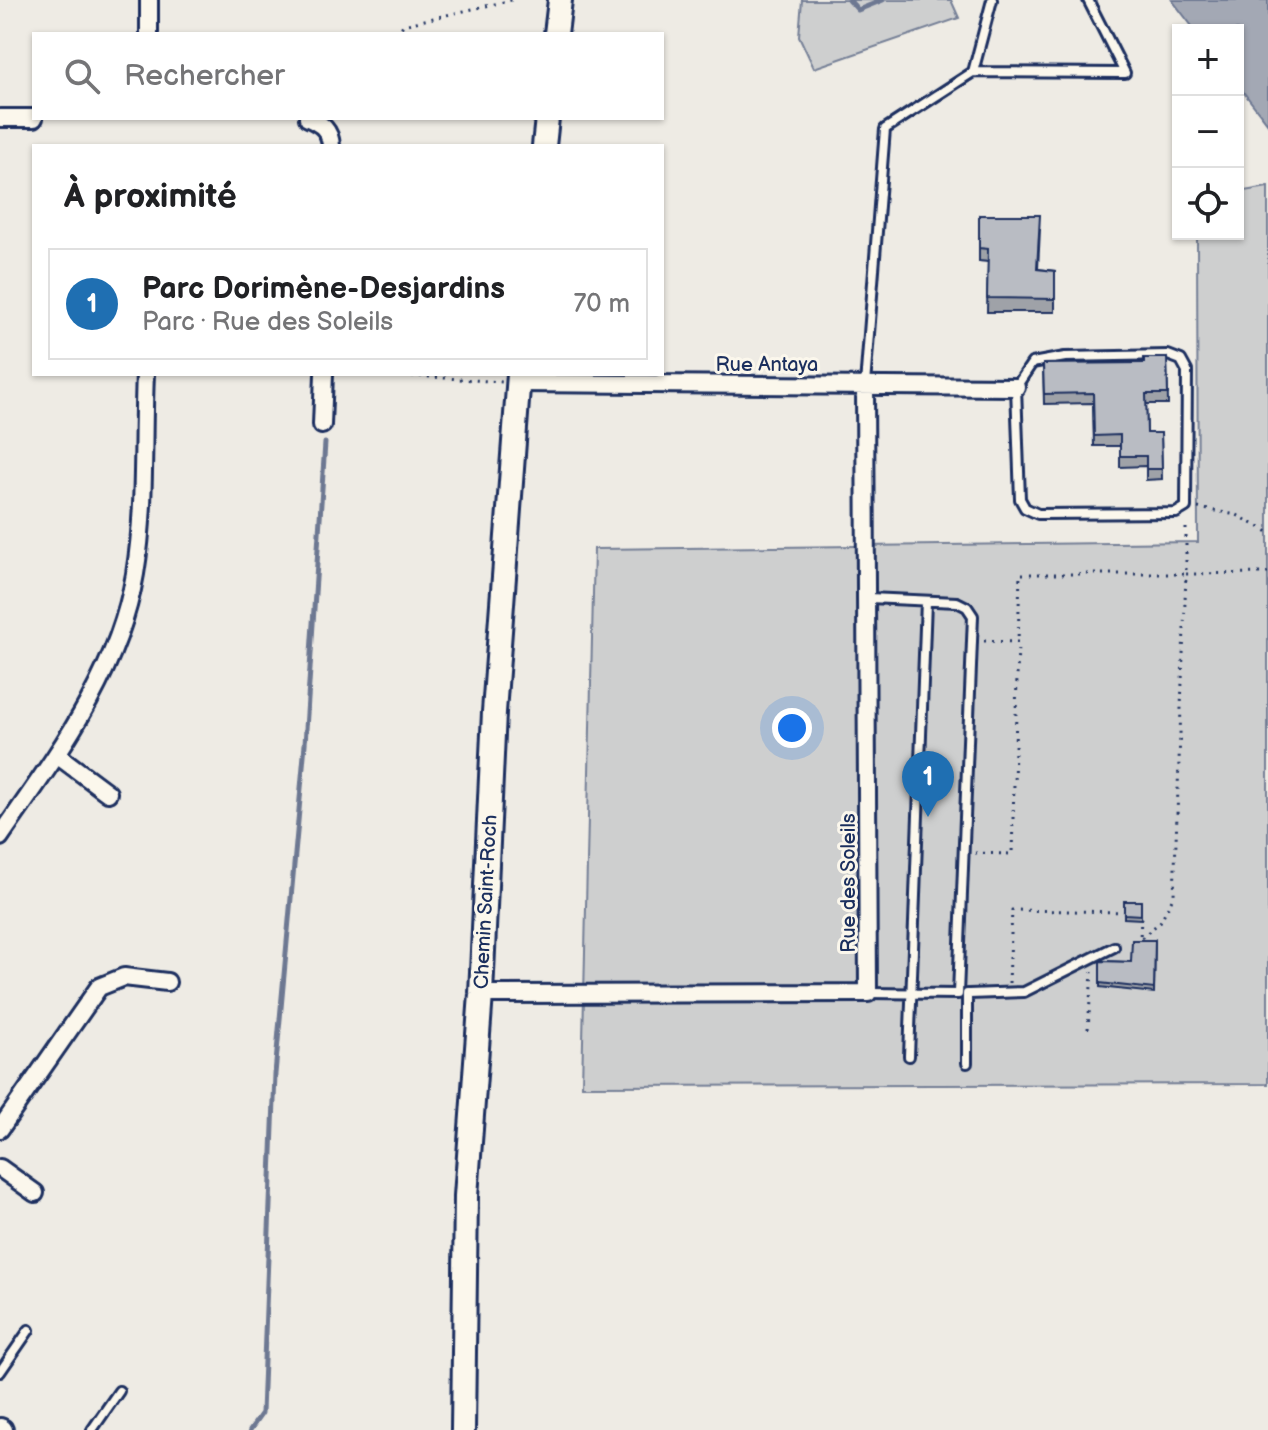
<!DOCTYPE html>
<html lang="fr">
<meta charset="utf-8">
<style>
:root{--surface:#fff;--page:#f6f6f6;--text:#202124;--muted:#757577;--line:#e0e0e0;--accent:#1f6fb2}
body{margin:0;font-family:"Balsamiq Sans",sans-serif;background:var(--page);color:var(--text)}
.controls{position:absolute;right:24px;top:24px;display:grid;overflow:hidden;border-radius:0px;box-shadow:0 2px 6px #0004}
.controls button{width:72px;height:72px;display:grid;place-items:center;padding:0;border:0;border-bottom:2px solid var(--line);background:var(--surface);color:var(--text);font:40px sans-serif}
.you{position:absolute;left:792px;top:728px;width:28px;height:28px;margin:-20px;border:6px solid #fff;border-radius:50%;background:#1a73e8;box-shadow:0 0 0 12px #1a73e833}
.badge{display:grid;place-items:center;width:52px;height:52px;border-radius:50%;background:var(--accent);color:#fff;font-size:26px;font-weight:700}
.pin{position:absolute;translate:-50% -66px;filter:drop-shadow(0 2px 4px #0008)}
.pin::after{content:'';position:absolute;top:42px;width:28px;height:24px;background:inherit;clip-path:polygon(0 0,100% 0,50% 100%)}
.list{margin:0;padding:0;list-style:none}
h2{display:flex;justify-content:space-between;align-items:center;height:104px;margin:0;padding:0 32px;font-size:34px}
h2 small{font-size:26px;font-weight:400;color:var(--muted)}
.list li{display:grid;grid-template-columns:52px 1fr auto;gap:24px;align-items:center;box-sizing:border-box;height:112px;margin:0 16px 16px;padding:0 16px;border:2px solid var(--line);border-radius:0px}
.list b{display:block;font-size:30px;white-space:nowrap}
.list p{margin:0;font-size:26px;white-space:nowrap;color:var(--muted)}
.list em{font-size:26px;font-style:normal;color:var(--muted)}
.icon{flex:none;width:44px;height:44px;fill:none;stroke:currentColor;stroke-width:2;stroke-linecap:round;stroke-linejoin:round}
.map{position:relative;flex:none;width:1268px;height:1430px;overflow:hidden}
.search{position:absolute;background:var(--surface);box-shadow:0 2px 6px #0004;left:32px;top:32px;width:632px;height:88px;display:flex;align-items:center;gap:20px;box-sizing:border-box;padding:0 28px;border-radius:0px;color:var(--muted);font-size:30px}
.panel{position:absolute;background:var(--surface);box-shadow:0 2px 6px #0004;left:32px;top:144px;width:632px;height:232px;border-radius:0px}
.map>svg:first-child{display:block}
.green{fill:#cecfcf;stroke:#747f96;stroke-width:2}
.water{fill:#a3a8b4;stroke:#6d7892;stroke-width:2}
.lines{fill:none;stroke-linecap:round;stroke-linejoin:round}
.stream{stroke:#6d7892;stroke-width:5}
.service-casing{stroke:#1b2f5e;stroke-width:14}
.minor-casing{stroke:#1b2f5e;stroke-width:22}
.tertiary-casing{stroke:#1b2f5e;stroke-width:26}
.secondary-casing{stroke:#1b2f5e;stroke-width:28}
.path{stroke:#1b2f5e;stroke-width:3;stroke-dasharray:2 6;stroke-linecap:butt}
.service{stroke:#fbf7ec;stroke-width:8}
.minor{stroke:#fbf7ec;stroke-width:16}
.tertiary{stroke:#fbf7ec;stroke-width:20}
.secondary{stroke:#fbf7ec;stroke-width:22}
.wall{fill:#9fa2a8;stroke:#1b2f5e;stroke-width:2}
.building{fill:#b9bcc3;stroke:#1b2f5e;stroke-width:2}
.labels{text-anchor:middle;dominant-baseline:central;stroke-width:6;stroke-linejoin:round;paint-order:stroke}
.street-label{font-size:20px;fill:#1b2f5e;stroke:#fbf7ec}
</style>
<div class="map">
<svg width="1268" height="1430" viewBox="0 0 1268 1430">
<rect width="100%" height="100%" fill="#eeebe4"/>
<filter id="ink" filterUnits="userSpaceOnUse"><feTurbulence type="fractalNoise" baseFrequency=".0125" numOctaves="2"/><feDisplacementMap in="SourceGraphic" scale="16" xChannelSelector="R" yChannelSelector="G"/><feConvolveMatrix kernelMatrix="1 2 1 2 8 2 1 2 1" color-interpolation-filters="sRGB"/></filter>
<g filter="url(#ink)">
<path class="green" d="M 802,0 L 951,0 L 959,18 L 814,68 L 799,36 Z
M 1268,187 L 1268,1084 L 582,1086 L 594,549 L 1198,542 L 1197,234 L 1238,234 L 1238,192 Z"/>
<path class="water" d="M 1172,0 L 1268,0 L 1268,124 L 1238,85 L 1238,30 L 1195,30 Z"/>
<g class="lines">
<path class="stream" d="M 849,0 L 858,10 L 883,0
M 250,1430 L 262,1413 L 275,1074 L 305,744 L 325,443"/>
<g class="service-casing">
<path id="service" d="M 973,72 L 992,0
M 1168,355 L 1181,360 L 1187,371 L 1186,507 L 1176,513 L 1038,514 L 1025,508 L 1020,499 L 1016,387 L 1032,363 L 1065,357 Z
M 865,385 L 885,129 L 973,72 L 1125,73 L 1088,0
M 868,993 L 958,994 L 973,616 L 967,607 L 957,602 L 869,598
M 969,994 L 1024,992 L 1114,947
M 909,1056 L 926,601
M 967,1063 L 967,994
M 0,1372 L 29,1330
M 92,1430 L 119,1391"/>
</g>
<g class="minor-casing">
<path id="minor" d="M 149,34 L 149,0
M 0,118 L 34,118
M 308,118 C 322,124 330,130 331,146
M 518,383 L 1016,387
M 322,425 L 324,374
M 57,755 L 108,793
M 0,837 C 56,756 118,675 135,574 C 146,508 142,441 145,374
M 481,994 L 868,993 L 865,385
M 0,1129 L 99,987 L 124,977 L 167,982
M 0,1168 L 35,1193"/>
</g>
<g class="tertiary-casing">
<path id="tertiary" d="M 0,1429 L 2,1430"/>
</g>
<g class="secondary-casing">
<path id="secondary" d="M 556,34 L 560,0
M 544,146 L 547,118
M 463,1430 L 466,1196 L 481,994 L 494,712 L 519,374"/>
</g>
<path class="path" d="M 397,34 L 403,25 L 512,0
M 388,374 L 502,382
M 1198,508 L 1237,515 L 1268,532
M 984,641 L 1018,642 L 1020,574 L 1186,574 L 1186,522
M 975,853 L 1012,854 L 1018,643
M 1141,917 L 1140,939 L 1160,922 L 1174,895 L 1186,574 L 1268,573
M 1009,983 L 1012,910 L 1127,912
M 1088,1029 L 1092,972"/>
<use href="#service" class="service"/>
<use href="#minor" class="minor"/>
<use href="#tertiary" class="tertiary"/>
<use href="#secondary" class="secondary"/>
</g>
<path class="wall" d="M 979,215 L 1040,229 L 1038,269 L 1055,271 L 1055,312 L 987,312 L 988,262 L 979,261 Z
M 1167,358 L 1168,404 L 1146,404 L 1147,433 L 1161,433 L 1162,479 L 1146,480 L 1146,466 L 1120,467 L 1120,446 L 1094,446 L 1093,403 L 1044,404 L 1043,364 L 1144,363 Z
M 1124,901 L 1141,901 L 1141,919 L 1124,918 Z
M 1155,940 L 1154,993 L 1100,987 L 1100,961 L 1131,962 Z"/>
<path class="building" d="M 979,215 L 1040,215 L 1037,269 L 1055,271 L 1055,299 L 987,298 L 988,249 L 979,248 Z
M 1144,358 L 1167,358 L 1168,394 L 1146,394 L 1147,433 L 1161,433 L 1162,469 L 1146,469 L 1146,456 L 1120,456 L 1120,435 L 1094,436 L 1093,393 L 1044,394 L 1043,364 L 1144,363 Z
M 1124,901 L 1141,901 L 1141,915 L 1124,914 Z
M 1132,940 L 1155,940 L 1154,989 L 1100,983 L 1100,961 L 1131,962 Z"/>
</g>
<g class="labels">
<g class="street-label">
<text x="767" y="365">Rue Antaya</text>
<text transform="translate(849 883) rotate(-90)">Rue des Soleils</text>
<text transform="translate(486 902) rotate(-87)">Chemin Saint-Roch</text>
</g>
</g>
</svg>
<div class="controls">
<button>+</button>
<button>−</button>
<button><svg class="icon" aria-label="locate" viewBox="0 0 24 24"><circle cx="12" cy="12" r="6"/><path d="M12 2v4M12 18v4M2 12h4M18 12h4"/></svg></button>
</div>
<div class="you"></div>
<div class="pin badge" style="left:928px;top:817px">1</div>
<div class="search"><svg class="icon" aria-label="search" viewBox="0 0 24 24"><circle cx="10" cy="10" r="6"/><path d="M15 15l6 6"/></svg>Rechercher</div>
<section class="panel">
<h2>À proximité<small></small></h2>
<ul class="list">
<li><span class="badge">1</span><div><b>Parc Dorimène-Desjardins</b><p>Parc · Rue des Soleils</p></div><em>70 m</em></li>
</ul>
</section>
</div>
